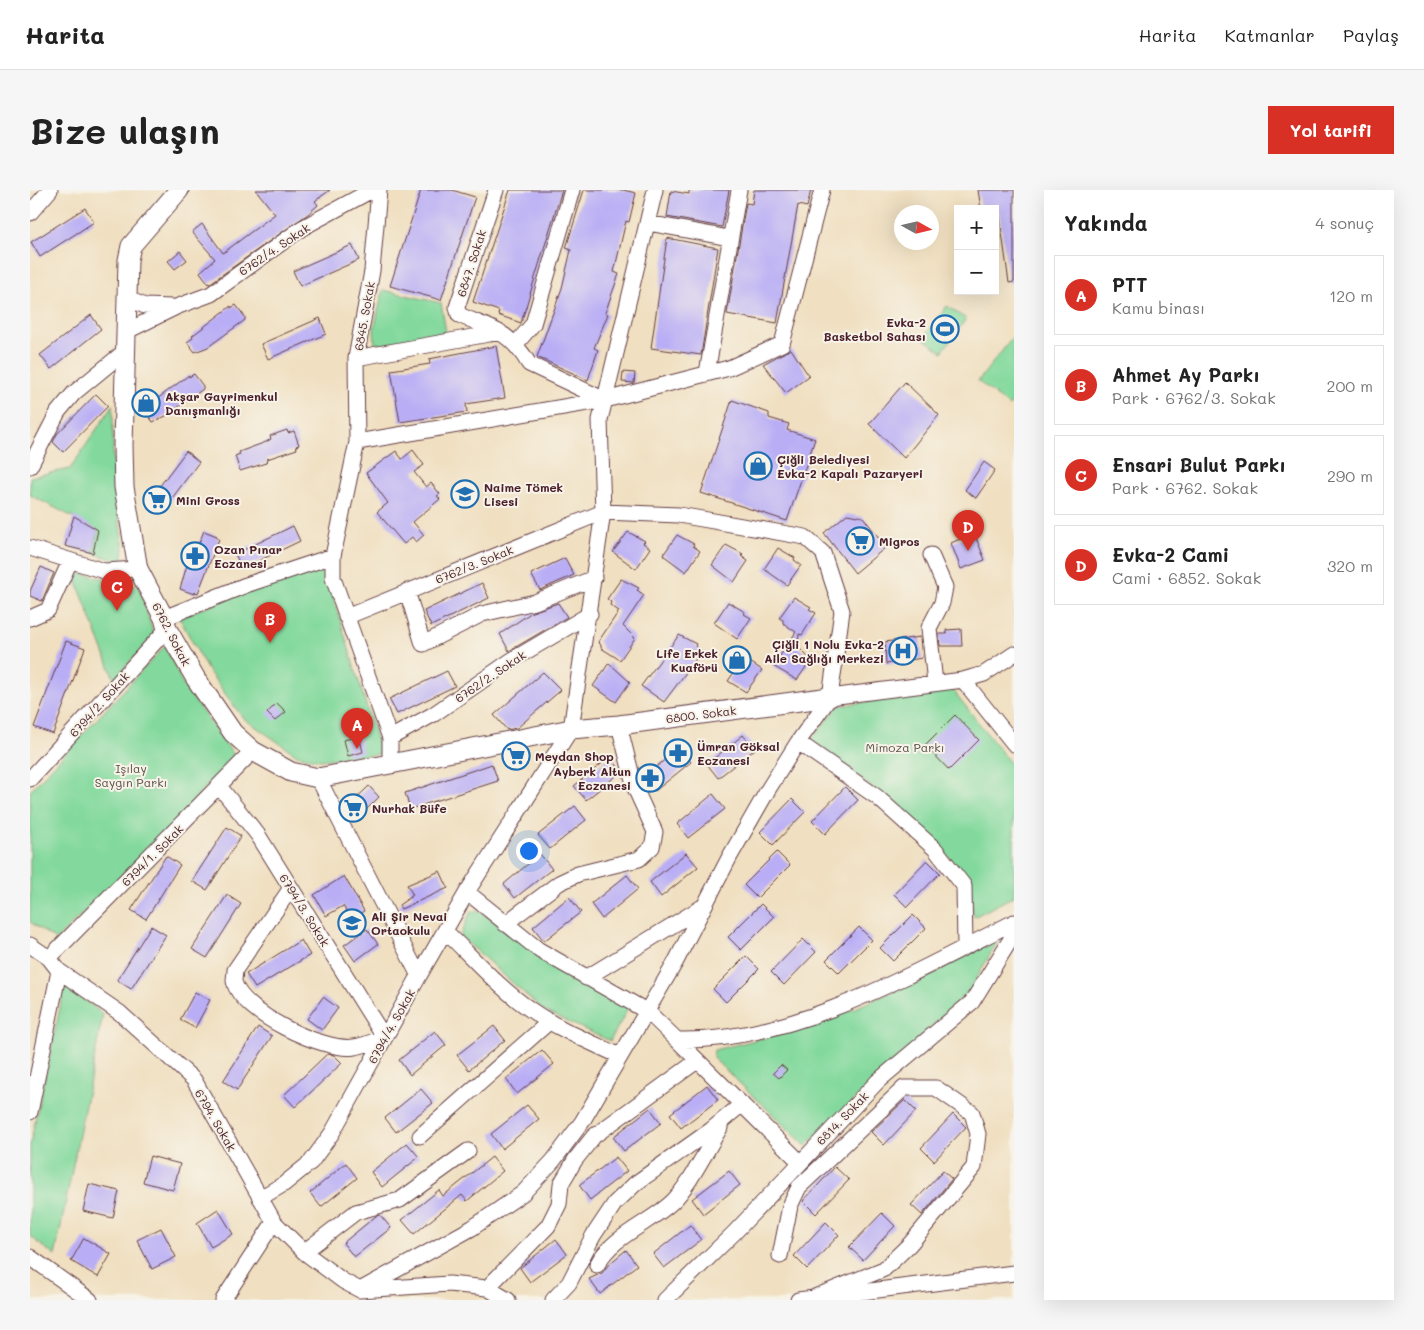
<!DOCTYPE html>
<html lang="tr">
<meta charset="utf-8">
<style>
:root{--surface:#fff;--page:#f6f6f6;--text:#222;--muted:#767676;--line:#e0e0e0;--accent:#d93025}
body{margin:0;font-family:Mali,sans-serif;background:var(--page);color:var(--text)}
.controls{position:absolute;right:15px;top:15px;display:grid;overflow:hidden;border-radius:0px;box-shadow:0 5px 20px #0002}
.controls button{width:45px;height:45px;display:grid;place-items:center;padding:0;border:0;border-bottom:1px solid var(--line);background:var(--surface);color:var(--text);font:25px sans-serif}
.compass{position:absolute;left:864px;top:15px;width:45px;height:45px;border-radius:50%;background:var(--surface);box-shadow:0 5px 20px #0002;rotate:98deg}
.you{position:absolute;left:498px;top:660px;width:18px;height:18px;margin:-12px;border:4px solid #fff;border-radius:50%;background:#1a73e8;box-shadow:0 0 0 8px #1a73e833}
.badge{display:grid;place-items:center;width:32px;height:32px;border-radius:50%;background:var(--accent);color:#fff;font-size:16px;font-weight:700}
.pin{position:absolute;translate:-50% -41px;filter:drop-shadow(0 1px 2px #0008)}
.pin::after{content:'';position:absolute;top:26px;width:18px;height:15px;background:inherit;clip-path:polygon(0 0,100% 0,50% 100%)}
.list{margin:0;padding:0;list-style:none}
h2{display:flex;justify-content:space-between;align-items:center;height:65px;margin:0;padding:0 20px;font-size:21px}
h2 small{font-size:16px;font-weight:400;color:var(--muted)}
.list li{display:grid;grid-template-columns:32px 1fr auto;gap:15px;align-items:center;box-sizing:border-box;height:80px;margin:0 10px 10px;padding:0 10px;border:1px solid var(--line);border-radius:0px}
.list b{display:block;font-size:19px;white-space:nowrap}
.list p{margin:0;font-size:16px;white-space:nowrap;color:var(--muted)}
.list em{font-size:16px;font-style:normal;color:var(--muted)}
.map{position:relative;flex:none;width:984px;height:1110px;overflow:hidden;border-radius:0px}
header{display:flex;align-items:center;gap:30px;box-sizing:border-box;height:70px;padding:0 25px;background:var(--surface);border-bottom:1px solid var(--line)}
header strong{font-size:24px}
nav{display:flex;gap:28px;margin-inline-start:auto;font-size:18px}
.intro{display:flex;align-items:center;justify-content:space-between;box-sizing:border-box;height:120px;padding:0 30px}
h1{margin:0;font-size:35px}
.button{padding:12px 22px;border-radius:0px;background:var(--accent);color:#fff;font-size:18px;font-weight:700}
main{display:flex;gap:30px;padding:0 30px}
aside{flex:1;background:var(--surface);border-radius:0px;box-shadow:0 5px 20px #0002}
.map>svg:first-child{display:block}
.green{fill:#83d99d;stroke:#667c64}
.building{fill:#b9aef5}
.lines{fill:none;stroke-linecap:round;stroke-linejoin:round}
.minor-casing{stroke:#633c41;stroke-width:17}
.major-casing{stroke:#633c41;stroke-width:21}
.minor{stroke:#fff;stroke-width:15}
.major{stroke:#fff;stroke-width:19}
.labels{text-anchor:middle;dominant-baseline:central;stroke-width:4;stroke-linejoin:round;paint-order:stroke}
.street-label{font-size:12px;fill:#4a1f2b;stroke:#f7f3e8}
.poi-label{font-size:12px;font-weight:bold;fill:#4a1f2b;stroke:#f7f3e8;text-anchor:start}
.park-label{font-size:12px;fill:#584e48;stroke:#f7f3e8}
</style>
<header>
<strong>Harita</strong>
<nav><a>Harita</a><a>Katmanlar</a><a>Paylaş</a></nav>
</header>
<div class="intro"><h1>Bize ulaşın</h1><a class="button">Yol tarifi</a></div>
<main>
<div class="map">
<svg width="984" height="1110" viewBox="0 0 984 1110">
<rect width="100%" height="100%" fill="#f7f3e8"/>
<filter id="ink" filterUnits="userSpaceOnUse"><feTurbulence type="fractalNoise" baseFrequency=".02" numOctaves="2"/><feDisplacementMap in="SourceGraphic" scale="10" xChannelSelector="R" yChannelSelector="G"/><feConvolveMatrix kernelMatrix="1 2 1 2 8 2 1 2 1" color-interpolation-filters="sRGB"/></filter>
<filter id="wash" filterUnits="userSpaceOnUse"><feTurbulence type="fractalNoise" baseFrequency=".0096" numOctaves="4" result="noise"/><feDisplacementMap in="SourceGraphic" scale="20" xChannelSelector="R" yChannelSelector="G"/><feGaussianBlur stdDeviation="1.12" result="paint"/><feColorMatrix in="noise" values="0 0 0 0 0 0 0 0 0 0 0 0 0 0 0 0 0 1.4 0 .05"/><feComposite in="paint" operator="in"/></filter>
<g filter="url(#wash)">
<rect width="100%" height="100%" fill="#f0dfc0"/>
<path class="green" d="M 353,100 L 411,113 L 416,142 L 345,156 L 344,139 Z
M 917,116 L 936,129 L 912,162 L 893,148 Z
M 984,146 L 984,210 L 979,216 L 948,191 Z
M 83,215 L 83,297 L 94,358 L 92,372 L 63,363 L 68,340 L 0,305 L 0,287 L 40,279 Z
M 293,374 L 351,564 L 290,570 L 267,565 L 213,528 L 177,479 L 149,427 Z
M 43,382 L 109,396 L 124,446 L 84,489 Z
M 135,456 L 153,495 L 204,565 L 143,634 L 26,750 L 0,732 L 0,601 Z
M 922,499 L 984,578 L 984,706 L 944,727 L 937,686 L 876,622 L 779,552 L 809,516 Z
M 441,721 L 449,721 L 599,817 L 580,851 L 514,821 L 430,746 Z
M 972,744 L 939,801 L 776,956 L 683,868 L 684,860 L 783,836 L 902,785 Z
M 35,795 L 73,824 L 25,1066 L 0,1046 L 0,955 Z"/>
<g id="blocks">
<path class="building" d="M 226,0 L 300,0 L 285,11 L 288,15 L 278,24 L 179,94 L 170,82 L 185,69 L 162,42 L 172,34 L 193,63 L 245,24 Z
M 391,0 L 422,0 L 445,7 L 411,110 L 360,96 Z
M 480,0 L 532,0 L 491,133 L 468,125 L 469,121 L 443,112 Z
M 554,0 L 593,0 L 606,3 L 599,32 L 596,31 L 584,82 L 589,84 L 575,123 L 578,124 L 564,158 L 568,160 L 558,190 L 507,167 L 532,98 L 541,60 L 536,58 Z
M 659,0 L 699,0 L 692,37 L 637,27 L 641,1 L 659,4 Z
M 724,0 L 781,0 L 777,17 L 768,15 L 747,133 L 697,124 L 716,13 L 722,14 Z
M 948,0 L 984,0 L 984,92 L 979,93 L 969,21 L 965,22 L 965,19 L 951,19 Z
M 55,18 L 64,32 L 10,67 L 1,52 Z
M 637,48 L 688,58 L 671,165 L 621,158 Z
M 322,55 L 329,70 L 270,96 L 263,81 Z
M 150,61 L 157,70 L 145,79 L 138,71 Z
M 206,115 L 215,127 L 215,130 L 178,157 L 165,162 L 157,152 L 163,148 L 162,146 L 201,116 L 201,118 Z
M 61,125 L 71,139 L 21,179 L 10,165 Z
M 290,128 L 296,144 L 238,169 L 231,154 Z
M 466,156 L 475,208 L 436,214 L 437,222 L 370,232 L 361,180 L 400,174 L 399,169 Z
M 761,159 L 779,186 L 756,203 L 733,174 Z
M 593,182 L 605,183 L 604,193 L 592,192 Z
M 164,184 L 173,196 L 173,199 L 136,226 L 123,232 L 115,221 L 121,217 L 119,215 L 159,185 L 159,187 Z
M 875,192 L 909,225 L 874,268 L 839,234 Z
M 66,204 L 78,216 L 33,262 L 23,252 L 27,244 Z
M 702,210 L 739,223 L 739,228 L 759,234 L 757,240 L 785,249 L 757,331 L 671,303 Z
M 257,240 L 258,243 L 264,241 L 269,255 L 266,256 L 267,259 L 237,269 L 236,273 L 210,281 L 205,266 L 210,264 L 209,262 L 236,252 L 241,249 L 240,246 Z
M 383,260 L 394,275 L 384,282 L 396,297 L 401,293 L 410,304 L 407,306 L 410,309 L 383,332 L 394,345 L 386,352 L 382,347 L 374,354 L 347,322 L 358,313 L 336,283 L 366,261 L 372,269 Z
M 156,261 L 169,272 L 131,323 L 117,313 Z
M 954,272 L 965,280 L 946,308 L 935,300 Z
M 817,324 L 833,327 L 856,357 L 825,383 L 794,343 Z
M 44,326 L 68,340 L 63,363 L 35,356 Z
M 263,336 L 270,351 L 212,379 L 205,364 Z
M 174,341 L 187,346 L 186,348 L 189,349 L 168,403 L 165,402 L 164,404 L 150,399 L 157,375 L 159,376 Z
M 598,342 L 615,351 L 613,353 L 620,358 L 606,379 L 583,362 Z
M 944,343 L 955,370 L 931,379 L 921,353 Z
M 647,345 L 664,354 L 663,356 L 670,361 L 656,382 L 633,365 Z
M 696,355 L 713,364 L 711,366 L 718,371 L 704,392 L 682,375 Z
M 748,358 L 765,368 L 764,370 L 771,375 L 757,395 L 734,379 Z
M 535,368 L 544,385 L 510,400 L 501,384 Z
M 11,377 L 24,383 L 12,411 L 0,406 L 0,401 Z
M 591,389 L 609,398 L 607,400 L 614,405 L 593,436 L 605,448 L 590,470 L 571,458 L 571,455 L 568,452 L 589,421 L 580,415 L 581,412 L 577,409 Z
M 452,393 L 459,408 L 401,436 L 394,421 Z
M 764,407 L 781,417 L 779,419 L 786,423 L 772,445 L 769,444 L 768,457 L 781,470 L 767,490 L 743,476 L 766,442 L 753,433 L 753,430 L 749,428 Z
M 698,412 L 715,422 L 714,424 L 721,428 L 707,449 L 684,433 Z
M 528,413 L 537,427 L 479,461 L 470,444 L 502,422 Z
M 931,439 L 932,456 L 910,456 L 909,444 L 917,444 L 916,440 Z
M 649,445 L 666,454 L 665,456 L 672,461 L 634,512 L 611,496 Z
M 890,447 L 892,468 L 856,474 L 855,452 Z
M 36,451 L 55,458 L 23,544 L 4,537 Z
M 714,468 L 732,480 L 716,502 L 698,491 Z
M 579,473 L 600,492 L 586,512 L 563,496 Z
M 417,481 L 425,496 L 367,524 L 359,509 Z
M 513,482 L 531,500 L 487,538 L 477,540 L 464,525 Z
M 247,513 L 256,522 L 245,531 L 237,523 Z
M 925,525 L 949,550 L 919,580 L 895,555 Z
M 713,545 L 725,559 L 688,588 L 677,574 Z
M 329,546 L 333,562 L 318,566 L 314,550 Z
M 650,558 L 661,572 L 625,601 L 613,587 Z
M 581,566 L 591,582 L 556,610 L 544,596 Z
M 462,574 L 468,591 L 380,619 L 375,603 Z
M 339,596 L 349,607 L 327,629 L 316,618 Z
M 815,597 L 828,610 L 795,644 L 782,631 Z
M 683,604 L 695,619 L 658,648 L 647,634 Z
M 762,609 L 775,622 L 743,655 L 730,642 Z
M 545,616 L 556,630 L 520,659 L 508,645 Z
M 197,637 L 211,646 L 177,700 L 162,691 Z
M 747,662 L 760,675 L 727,708 L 714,695 Z
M 656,663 L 668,677 L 631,707 L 620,692 Z
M 510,664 L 522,679 L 485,708 L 474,694 Z
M 136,666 L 150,675 L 116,729 L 101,720 Z
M 897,670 L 910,683 L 877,717 L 864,704 Z
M 410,681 L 418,698 L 371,719 L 369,715 L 383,705 L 377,695 Z
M 597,685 L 608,699 L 572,729 L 561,714 Z
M 314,686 L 334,721 L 321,729 L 313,716 L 296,726 L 284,705 Z
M 197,705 L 211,714 L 177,768 L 162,759 Z
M 539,707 L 551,722 L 514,751 L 503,737 Z
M 731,714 L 744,727 L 711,760 L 698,747 Z
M 883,725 L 896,738 L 863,771 L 850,758 Z
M 121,736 L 136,745 L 101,799 L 87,790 Z
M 829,737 L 842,750 L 809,783 L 796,770 Z
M 337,739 L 348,754 L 325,771 L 314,755 Z
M 773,749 L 786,762 L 754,795 L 741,782 Z
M 271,750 L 280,765 L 225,798 L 216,784 Z
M 716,766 L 729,779 L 696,812 L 683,799 Z
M 165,802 L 180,810 L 165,838 L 150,830 Z
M 293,807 L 308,818 L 292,840 L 277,829 Z
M 464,836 L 475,850 L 439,880 L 427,865 Z
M 228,837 L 242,846 L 207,900 L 193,891 Z
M 405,841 L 416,855 L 380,885 L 369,870 Z
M 512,860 L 524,874 L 487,904 L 476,889 Z
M 297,864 L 304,865 L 312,873 L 265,917 L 254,905 Z
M 751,875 L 757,880 L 749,888 L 743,883 Z
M 677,895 L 688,910 L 651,938 L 640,924 Z
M 391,899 L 403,913 L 366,942 L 355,928 Z
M 875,910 L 886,921 L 854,955 L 841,942 Z
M 497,915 L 509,929 L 472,959 L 461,944 Z
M 620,918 L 631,933 L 594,961 L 583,947 Z
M 923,924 L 936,937 L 904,971 L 891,958 Z
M 377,953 L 389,967 L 352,997 L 341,982 Z
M 120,966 L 150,974 L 143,1000 L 113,992 Z
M 462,967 L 473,981 L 437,1011 L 432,1005 L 384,1044 L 372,1030 L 409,1000 L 413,1006 Z
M 586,967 L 597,981 L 560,1010 L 549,995 Z
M 316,973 L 327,988 L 291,1017 L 280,1003 Z
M 805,977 L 819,990 L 786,1024 L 773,1011 Z
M 699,981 L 710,995 L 673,1024 L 662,1009 Z
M 913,981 L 922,989 L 892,1025 L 881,1015 Z
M 59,994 L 89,1001 L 83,1028 L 53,1021 Z
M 188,1019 L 203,1044 L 181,1057 L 167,1033 Z
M 852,1023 L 865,1036 L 833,1070 L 819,1057 Z
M 350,1025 L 361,1038 L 324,1067 L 313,1053 L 346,1026 Z
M 796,1032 L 809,1045 L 777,1079 L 764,1066 Z
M 660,1035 L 671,1050 L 634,1078 L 623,1064 Z
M 131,1038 L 146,1067 L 122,1079 L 107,1050 Z
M 54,1048 L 81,1064 L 68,1087 L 41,1071 Z
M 526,1049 L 537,1064 L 500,1092 L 490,1078 Z
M 596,1060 L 607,1075 L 570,1104 L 559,1089 L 572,1083 L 579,1074 Z"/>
</g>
</g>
<g filter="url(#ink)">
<use href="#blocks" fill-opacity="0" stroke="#633c41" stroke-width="1"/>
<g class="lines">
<g class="minor-casing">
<path id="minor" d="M 349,0 L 342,81 L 326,168 L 327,252 L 303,366 L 303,388 L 360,548 L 360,574
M 466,0 L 427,117 L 429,125 C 462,139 479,140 499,174 L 575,210
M 0,23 L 20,0
M 618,33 L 699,48
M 96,108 L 115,116 L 142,117
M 95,142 L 146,117 L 181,104 L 272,38 L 342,0
M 485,155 L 503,134 L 542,0
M 326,168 L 470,142
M 677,183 L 709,0
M 327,252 L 575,210 L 699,178 L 752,154 L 792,0
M 0,276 L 28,222 L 44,203 L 94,162
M 0,358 L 74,381 L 108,379
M 901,365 L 915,397 L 912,413 L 899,438 L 905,493
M 377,401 L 393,454 L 452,424 L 505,412 L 564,388
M 316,427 L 573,322 L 649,325 L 775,347 L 793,363 L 812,421 L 800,507 L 768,552 L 739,598 L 699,668 L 645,773 L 552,932 L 523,971 L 493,1003 L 442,1038 L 330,1100
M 0,428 L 18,420 L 40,371
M 134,428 L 216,395 L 303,366
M 933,490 L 984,554
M 800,507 L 933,490 L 954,484 L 984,464
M 360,548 L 404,524 L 482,470 L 560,424
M 768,552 L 847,607 L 905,659 L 934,696 L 935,757
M 0,589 L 137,439
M 189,596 L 228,645 L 354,847 C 344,851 334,856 324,857 C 295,862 210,823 204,791 C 204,788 205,783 205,780 L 261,698
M 437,702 L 509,760 L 618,822 L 647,850 C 763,853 883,783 984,732
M 475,734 L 529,693 L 548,684 L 609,669 L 622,657 L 625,642 L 605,598 L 589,535
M 415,741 C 443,768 469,798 501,820 C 528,839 560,852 590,866
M 0,755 L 19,768 L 29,781 L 90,823 L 164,890 L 244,1032 L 274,1062 L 313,1091 L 330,1100 L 419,1094 L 457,1098 L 478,1110
M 19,768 L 223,561
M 389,786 L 437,702 L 541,539 L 573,322 L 570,230 L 625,0
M 556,788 L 674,716
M 647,850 L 770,972
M 0,922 L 29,781
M 390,946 L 519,832
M 230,1008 L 254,994 L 281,972 L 302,943 L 389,786 L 288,588
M 274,1062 L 326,1022 L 370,1010 L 438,961
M 750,1066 L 760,1016 L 769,997 L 874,898 L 906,898 L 942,923 L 948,944 L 944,977 L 880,1054 L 854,1079 L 785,1107
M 0,1067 L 60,1110
M 567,1075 C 581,1047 618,1034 641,1013 C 658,998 677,959 690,938
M 457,1098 L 518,1036 L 529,1014 L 531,994 L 545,970 L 564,946 L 667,871
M 193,1110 L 244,1032
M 523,1110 L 539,1093 L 563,1046 L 585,1013 L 606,993 L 681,940 L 712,914
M 635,1110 L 704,1043 L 848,891 L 942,812 L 984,744
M 768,1110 L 984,1083"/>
</g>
<g class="major-casing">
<path id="major" d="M 149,0 L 101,56 L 98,70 L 93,255 L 94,297 L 108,379 L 134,428 L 137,439 L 166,489 L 203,543 L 223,561 L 261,582 L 288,588 L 541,539 L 589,535 L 800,507"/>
</g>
<use href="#minor" class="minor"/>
<use href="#major" class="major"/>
</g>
</g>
<defs>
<g id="stadium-ring" transform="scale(1.4375)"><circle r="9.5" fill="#f7f3e8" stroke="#1f6fb2" stroke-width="1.5"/><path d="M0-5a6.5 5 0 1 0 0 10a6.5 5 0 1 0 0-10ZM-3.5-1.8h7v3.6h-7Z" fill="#1f6fb2"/></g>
<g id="shop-ring" transform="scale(1.4375)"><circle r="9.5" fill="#f7f3e8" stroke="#1f6fb2" stroke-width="1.5"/><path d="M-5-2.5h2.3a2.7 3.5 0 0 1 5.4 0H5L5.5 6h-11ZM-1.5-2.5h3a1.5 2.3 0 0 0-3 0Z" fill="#1f6fb2"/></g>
<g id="school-ring" transform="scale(1.4375)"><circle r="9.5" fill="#f7f3e8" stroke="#1f6fb2" stroke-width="1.5"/><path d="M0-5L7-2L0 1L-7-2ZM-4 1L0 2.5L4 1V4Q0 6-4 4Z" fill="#1f6fb2"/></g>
<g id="supermarket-ring" transform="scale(1.4375)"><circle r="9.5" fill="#f7f3e8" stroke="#1f6fb2" stroke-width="1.5"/><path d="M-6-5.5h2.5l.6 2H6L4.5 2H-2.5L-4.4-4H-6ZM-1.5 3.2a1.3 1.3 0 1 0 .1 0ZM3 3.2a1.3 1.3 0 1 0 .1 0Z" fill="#1f6fb2"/></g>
<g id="pharmacy-ring" transform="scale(1.4375)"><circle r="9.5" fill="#f7f3e8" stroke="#1f6fb2" stroke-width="1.5"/><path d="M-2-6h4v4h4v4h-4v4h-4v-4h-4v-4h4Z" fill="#1f6fb2"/></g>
<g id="hospital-ring" transform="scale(1.4375)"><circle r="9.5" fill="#f7f3e8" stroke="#1f6fb2" stroke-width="1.5"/><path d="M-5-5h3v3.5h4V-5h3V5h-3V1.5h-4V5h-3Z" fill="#1f6fb2"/></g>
</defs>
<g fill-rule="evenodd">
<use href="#stadium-ring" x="915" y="139"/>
<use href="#shop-ring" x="116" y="213"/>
<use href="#shop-ring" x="728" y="276"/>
<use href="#school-ring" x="435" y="304"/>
<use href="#supermarket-ring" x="127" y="310"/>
<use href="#supermarket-ring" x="830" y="351"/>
<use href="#pharmacy-ring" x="165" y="366"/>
<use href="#hospital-ring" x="873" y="461"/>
<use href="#shop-ring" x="707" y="470"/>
<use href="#pharmacy-ring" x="648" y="563"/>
<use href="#supermarket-ring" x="486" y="566"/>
<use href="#pharmacy-ring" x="620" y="588"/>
<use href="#supermarket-ring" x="323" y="618"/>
<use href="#school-ring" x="322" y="733"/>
</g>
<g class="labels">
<g class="street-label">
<text transform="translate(244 59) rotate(-34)">6762/4. Sokak</text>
<text transform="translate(441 73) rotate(-72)">6847. Sokak</text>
<text transform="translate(334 126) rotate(-80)">6845. Sokak</text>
<text transform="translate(444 374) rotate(-22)">6762/3. Sokak</text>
<text transform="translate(142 444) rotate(63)">6762. Sokak</text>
<text transform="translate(460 486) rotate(-34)">6762/2. Sokak</text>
<text transform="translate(69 514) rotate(-48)">6794/2. Sokak</text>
<text transform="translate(671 524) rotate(-7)">6800. Sokak</text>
<text transform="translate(122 665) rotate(-45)">6794/1. Sokak</text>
<text transform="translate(275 720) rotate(58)">6794/3. Sokak</text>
<text transform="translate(361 836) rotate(-61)">6794/4. Sokak</text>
<text transform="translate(812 928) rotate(-46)">6814. Sokak</text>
<text transform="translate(186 930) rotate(60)">6794. Sokak</text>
</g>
<g class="poi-label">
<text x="896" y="132" text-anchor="end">Evka-2<tspan x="896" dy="14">Basketbol Sahası</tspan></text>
<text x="135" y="206">Akşar Gayrimenkul<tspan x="135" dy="14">Danışmanlığı</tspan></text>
<text x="747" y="269">Çiğli Belediyesi<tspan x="747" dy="14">Evka-2 Kapalı Pazaryeri</tspan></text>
<text x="454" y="297">Naime Tömek<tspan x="454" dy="14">Lisesi</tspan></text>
<text x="146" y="310">Mini Gross</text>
<text x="849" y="351">Migros</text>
<text x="184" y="359">Ozan Pınar<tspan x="184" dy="14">Eczanesi</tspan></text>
<text x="854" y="454" text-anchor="end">Çiğli 1 Nolu Evka-2<tspan x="854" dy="14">Aile Sağlığı Merkezi</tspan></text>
<text x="688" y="463" text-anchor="end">Life Erkek<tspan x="688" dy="14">Kuaförü</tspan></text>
<text x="667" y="556">Ümran Göksal<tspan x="667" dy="14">Eczanesi</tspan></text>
<text x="505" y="566">Meydan Shop</text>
<text x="601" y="581" text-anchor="end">Ayberk Altun<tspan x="601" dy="14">Eczanesi</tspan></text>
<text x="342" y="618">Nurhak Büfe</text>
<text x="341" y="726">Ali Şir Nevai<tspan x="341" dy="14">Ortaokulu</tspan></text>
</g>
<g class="park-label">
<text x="875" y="557">Mimoza Parkı</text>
<text x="101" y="578">Işılay<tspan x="101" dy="14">Saygın Parkı</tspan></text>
</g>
</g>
</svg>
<div class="controls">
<button>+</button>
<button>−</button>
</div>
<svg class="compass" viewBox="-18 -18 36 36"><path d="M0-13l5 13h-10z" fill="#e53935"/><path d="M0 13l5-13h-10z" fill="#767676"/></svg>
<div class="you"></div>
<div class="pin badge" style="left:327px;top:559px">A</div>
<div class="pin badge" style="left:240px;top:453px">B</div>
<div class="pin badge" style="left:87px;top:421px">C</div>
<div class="pin badge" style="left:938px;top:361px">D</div>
</div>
<aside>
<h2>Yakında<small>4 sonuç</small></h2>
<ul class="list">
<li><span class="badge">A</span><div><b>PTT</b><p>Kamu binası</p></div><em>120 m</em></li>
<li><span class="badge">B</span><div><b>Ahmet Ay Parkı</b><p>Park · 6762/3. Sokak</p></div><em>200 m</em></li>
<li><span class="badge">C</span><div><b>Ensari Bulut Parkı</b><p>Park · 6762. Sokak</p></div><em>290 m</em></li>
<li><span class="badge">D</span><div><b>Evka-2 Cami</b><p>Cami · 6852. Sokak</p></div><em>320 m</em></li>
</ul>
</aside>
</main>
